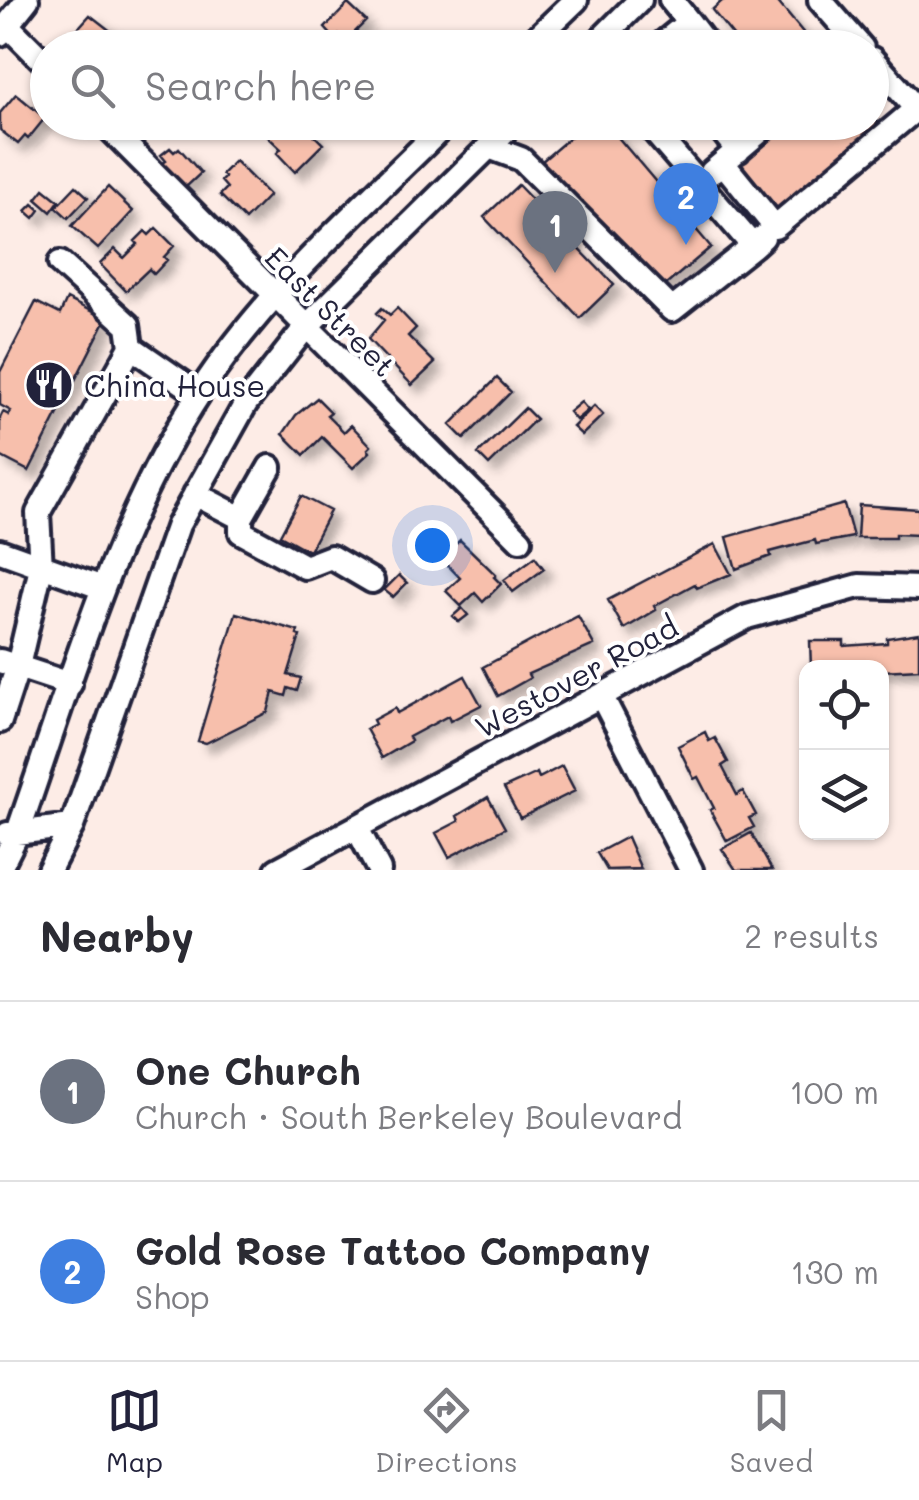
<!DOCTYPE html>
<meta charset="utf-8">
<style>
:root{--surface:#fff;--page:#f7f7f7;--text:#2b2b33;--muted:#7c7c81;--line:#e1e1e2;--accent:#22223b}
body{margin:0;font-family:Mali,sans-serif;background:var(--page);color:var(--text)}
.controls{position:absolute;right:30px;bottom:30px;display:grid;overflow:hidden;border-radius:20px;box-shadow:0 2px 8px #0004}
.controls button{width:90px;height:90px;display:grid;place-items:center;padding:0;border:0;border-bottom:2px solid var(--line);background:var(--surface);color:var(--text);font:50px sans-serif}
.you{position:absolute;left:432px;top:545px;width:35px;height:35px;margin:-25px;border:8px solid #fff;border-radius:50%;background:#1a73e8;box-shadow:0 0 0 15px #1a73e833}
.badge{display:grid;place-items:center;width:65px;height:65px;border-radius:50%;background:var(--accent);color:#fff;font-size:32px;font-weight:700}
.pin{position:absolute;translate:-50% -82px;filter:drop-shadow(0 2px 5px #0008)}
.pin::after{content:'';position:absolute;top:52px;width:35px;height:30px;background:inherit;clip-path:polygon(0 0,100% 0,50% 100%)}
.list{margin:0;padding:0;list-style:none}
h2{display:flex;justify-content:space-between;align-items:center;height:130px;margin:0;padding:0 40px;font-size:42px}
h2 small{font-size:32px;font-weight:400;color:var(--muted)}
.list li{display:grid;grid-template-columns:65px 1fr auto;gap:30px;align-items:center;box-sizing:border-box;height:180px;padding:0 40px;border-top:2px solid var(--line)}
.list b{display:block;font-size:38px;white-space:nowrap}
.list p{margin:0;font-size:32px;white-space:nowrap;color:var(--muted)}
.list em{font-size:32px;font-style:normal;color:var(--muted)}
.icon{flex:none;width:55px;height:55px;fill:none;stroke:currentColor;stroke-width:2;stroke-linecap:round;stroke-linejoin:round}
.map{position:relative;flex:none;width:919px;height:870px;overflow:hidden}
.search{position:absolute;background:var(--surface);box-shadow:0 2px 8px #0004;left:30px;right:30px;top:30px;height:110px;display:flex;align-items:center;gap:25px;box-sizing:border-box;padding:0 35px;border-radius:55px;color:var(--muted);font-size:38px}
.sheet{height:490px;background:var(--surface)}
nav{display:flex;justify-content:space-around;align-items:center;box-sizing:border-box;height:140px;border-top:2px solid var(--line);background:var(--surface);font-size:28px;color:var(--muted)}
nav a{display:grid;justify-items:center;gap:5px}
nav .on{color:var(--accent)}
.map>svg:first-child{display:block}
.building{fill:#f7bfac;stroke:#22223b;stroke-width:2.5;filter:url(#shadow)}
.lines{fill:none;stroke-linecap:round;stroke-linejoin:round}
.minor-casing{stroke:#22223b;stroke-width:30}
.minor{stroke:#fff;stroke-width:22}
.labels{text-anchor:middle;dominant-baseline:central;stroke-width:8;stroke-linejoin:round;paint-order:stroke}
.street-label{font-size:30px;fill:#22223b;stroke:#fff}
.poi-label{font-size:30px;fill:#22223b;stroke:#fff;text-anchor:start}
</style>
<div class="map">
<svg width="919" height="870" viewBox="0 0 919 870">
<defs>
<filter id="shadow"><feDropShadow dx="8" dy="8" stdDeviation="5" flood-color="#0004"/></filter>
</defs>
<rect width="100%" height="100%" fill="#fdece6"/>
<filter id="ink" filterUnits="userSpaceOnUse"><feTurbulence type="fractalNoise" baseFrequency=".01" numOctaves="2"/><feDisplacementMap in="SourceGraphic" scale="20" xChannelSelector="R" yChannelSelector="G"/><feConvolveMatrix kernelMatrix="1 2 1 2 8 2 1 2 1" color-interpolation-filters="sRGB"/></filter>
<g filter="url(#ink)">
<path class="building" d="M 723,0 L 776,0 L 816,48 L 743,48 L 712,10 Z
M 348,4 L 366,21 L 346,41 L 339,34 L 335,39 L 325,28 Z
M 90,15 L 126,43 L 122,48 L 67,48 L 63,45 Z
M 242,35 L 254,48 L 229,48 Z
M 16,94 L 45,118 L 28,139 L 25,136 L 18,144 L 0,130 L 0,113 Z
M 872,115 L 880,125 L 773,213 L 734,166 L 787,122 L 872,122 Z
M 282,122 L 301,122 L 323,144 L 295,172 L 277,153 L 281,149 L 268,137 Z
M 588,122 L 605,122 L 711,247 L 660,290 L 583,213 L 541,162 Z
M 170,148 L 174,152 L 179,148 L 201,173 L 185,188 L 163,163 L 166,161 L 161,155 Z
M 235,161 L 269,195 L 245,220 L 220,195 L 227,188 L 221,181 L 225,177 L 222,174 Z
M 518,185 L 614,285 L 580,318 L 484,217 Z
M 76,186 L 88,197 L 68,218 L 56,207 Z
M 108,187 L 133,211 L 98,249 L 72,226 Z
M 44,189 L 59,201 L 51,212 L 36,199 Z
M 33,204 L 40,210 L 34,218 L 26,211 Z
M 156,228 L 174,246 L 164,257 L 167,260 L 154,274 L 149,269 L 126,291 L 100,264 L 115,249 L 124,258 L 138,244 L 135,241 L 145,231 L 149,235 Z
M 67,299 L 106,319 L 29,471 L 0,456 L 0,418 L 3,412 L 9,415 L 11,411 L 0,405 L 0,372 L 36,302 L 60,314 Z
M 382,308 L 390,315 L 397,308 L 416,328 L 408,336 L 435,363 L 412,385 L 368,339 L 384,320 L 377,313 Z
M 497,378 L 511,392 L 464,439 L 450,425 Z
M 317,398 L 331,412 L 327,415 L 344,432 L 351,425 L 371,446 L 368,449 L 370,452 L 353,468 L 322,437 L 304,455 L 283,434 L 296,415 Z
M 581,402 L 588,410 L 576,420 L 569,412 Z
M 594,406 L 603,415 L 582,435 L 573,427 Z
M 525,408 L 536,419 L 489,465 L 478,454 Z
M 301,496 L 330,511 L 309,551 L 280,535 Z
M 844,504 L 853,537 L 816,544 L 815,540 L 770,552 L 771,556 L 736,569 L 727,537 Z
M 859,505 L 919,509 L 919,535 L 895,534 L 895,538 L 857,538 Z
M 460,540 L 496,575 L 494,577 L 501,584 L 483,602 L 475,593 L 461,606 L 446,591 L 460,578 L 441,558 Z
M 715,544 L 731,574 L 697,588 L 695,584 L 654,606 L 656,610 L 624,629 L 608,600 Z
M 535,557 L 544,569 L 513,592 L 504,580 Z
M 399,575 L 407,583 L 393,597 L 384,590 Z
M 462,608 L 468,615 L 459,622 L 453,616 Z
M 236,613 L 298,631 L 297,635 L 300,636 L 288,675 L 301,678 L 297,691 L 288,688 L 286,696 L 273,692 L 268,712 L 206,743 L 198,741 Z
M 578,616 L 594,645 L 528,674 L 530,678 L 498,696 L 483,667 Z
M 919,633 L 919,669 L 882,671 L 882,668 L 811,668 L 810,641 L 844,641 L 844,646 L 887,643 L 887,638 Z
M 465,676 L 481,705 L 450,721 L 448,716 L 409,737 L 411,741 L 382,758 L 366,729 L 375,724 L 373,720 L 395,708 L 397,713 Z
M 705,732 L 709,741 L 715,738 L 728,762 L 722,766 L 737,795 L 743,791 L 756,815 L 749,818 L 754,827 L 727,841 L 710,810 L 714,808 L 698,777 L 694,779 L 678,746 Z
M 562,766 L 575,791 L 520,818 L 504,788 L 537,773 L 539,778 Z
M 488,797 L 505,828 L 449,857 L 436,833 L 459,821 L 457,816 Z
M 751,833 L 772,870 L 736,870 L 722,849 Z
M 627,837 L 641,869 L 607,870 L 597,853 Z"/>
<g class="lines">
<g class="minor-casing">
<path id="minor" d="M 671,0 L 689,22
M 820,0 L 862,48
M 7,25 L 48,66
M 0,34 L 27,0
M 526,48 L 576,0
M 592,48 L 640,0
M 657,48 L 689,22 L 709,48
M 872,59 L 919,112
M 103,122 L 520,540
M 646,122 L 753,246 L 763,237
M 715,122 L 738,151
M 489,147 L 521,159 L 672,310 L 753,246
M 723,163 L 775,227 L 916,109
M 712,172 L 771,122
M 60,263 L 128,325 L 131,347
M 195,494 L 241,518 L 241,532 L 305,567 L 331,557 L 372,581
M 241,518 L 270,467
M 0,551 L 103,588
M 0,661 L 70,684
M 602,697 L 691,870
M 0,721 L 18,666 L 41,568 L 38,513 L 131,347 L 199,394
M 357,828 L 379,870
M 8,834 L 72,826
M 0,868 L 18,832 C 71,682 113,525 201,391 C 267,289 362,208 448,122
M 49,870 L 72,826 L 178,525 L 246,403 L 305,328 L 514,122
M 277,870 L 747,617 L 859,586 L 919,588"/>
</g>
<use href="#minor" class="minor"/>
</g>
</g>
<defs>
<g id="restaurant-disc" transform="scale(2.5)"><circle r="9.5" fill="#22223b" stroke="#fff"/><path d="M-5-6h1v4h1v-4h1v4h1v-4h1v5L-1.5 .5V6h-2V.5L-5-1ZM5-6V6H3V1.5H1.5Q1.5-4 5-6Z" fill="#fff"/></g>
</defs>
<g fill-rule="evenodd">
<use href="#restaurant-disc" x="49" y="385"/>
</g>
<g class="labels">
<g class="street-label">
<text transform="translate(331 311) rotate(45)">East Street</text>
<text transform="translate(576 676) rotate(-28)">Westover Road</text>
</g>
<g class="poi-label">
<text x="84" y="385">China House</text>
</g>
</g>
</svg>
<div class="controls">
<button><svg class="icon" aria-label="locate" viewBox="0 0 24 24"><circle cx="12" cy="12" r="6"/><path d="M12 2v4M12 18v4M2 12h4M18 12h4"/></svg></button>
<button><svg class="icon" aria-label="layers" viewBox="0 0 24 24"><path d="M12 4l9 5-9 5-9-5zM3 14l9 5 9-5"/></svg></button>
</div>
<div class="you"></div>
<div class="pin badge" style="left:555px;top:273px;background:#6b7280">1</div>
<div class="pin badge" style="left:686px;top:245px;background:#3f7fe0">2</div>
<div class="search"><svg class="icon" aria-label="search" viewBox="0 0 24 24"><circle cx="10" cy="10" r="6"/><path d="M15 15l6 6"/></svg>Search here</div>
</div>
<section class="sheet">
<h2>Nearby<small>2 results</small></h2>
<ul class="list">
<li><span class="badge" style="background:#6b7280">1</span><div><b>One Church</b><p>Church · South Berkeley Boulevard</p></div><em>100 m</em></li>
<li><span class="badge" style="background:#3f7fe0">2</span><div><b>Gold Rose Tattoo Company</b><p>Shop</p></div><em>130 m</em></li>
</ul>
</section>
<nav>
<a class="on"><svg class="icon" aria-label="map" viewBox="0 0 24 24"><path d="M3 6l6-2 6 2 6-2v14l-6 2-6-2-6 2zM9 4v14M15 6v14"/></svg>Map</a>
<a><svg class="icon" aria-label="directions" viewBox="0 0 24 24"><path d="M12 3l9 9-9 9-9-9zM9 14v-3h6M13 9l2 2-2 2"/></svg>Directions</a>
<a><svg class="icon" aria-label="saved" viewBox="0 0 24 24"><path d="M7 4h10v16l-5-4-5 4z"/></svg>Saved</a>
</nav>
